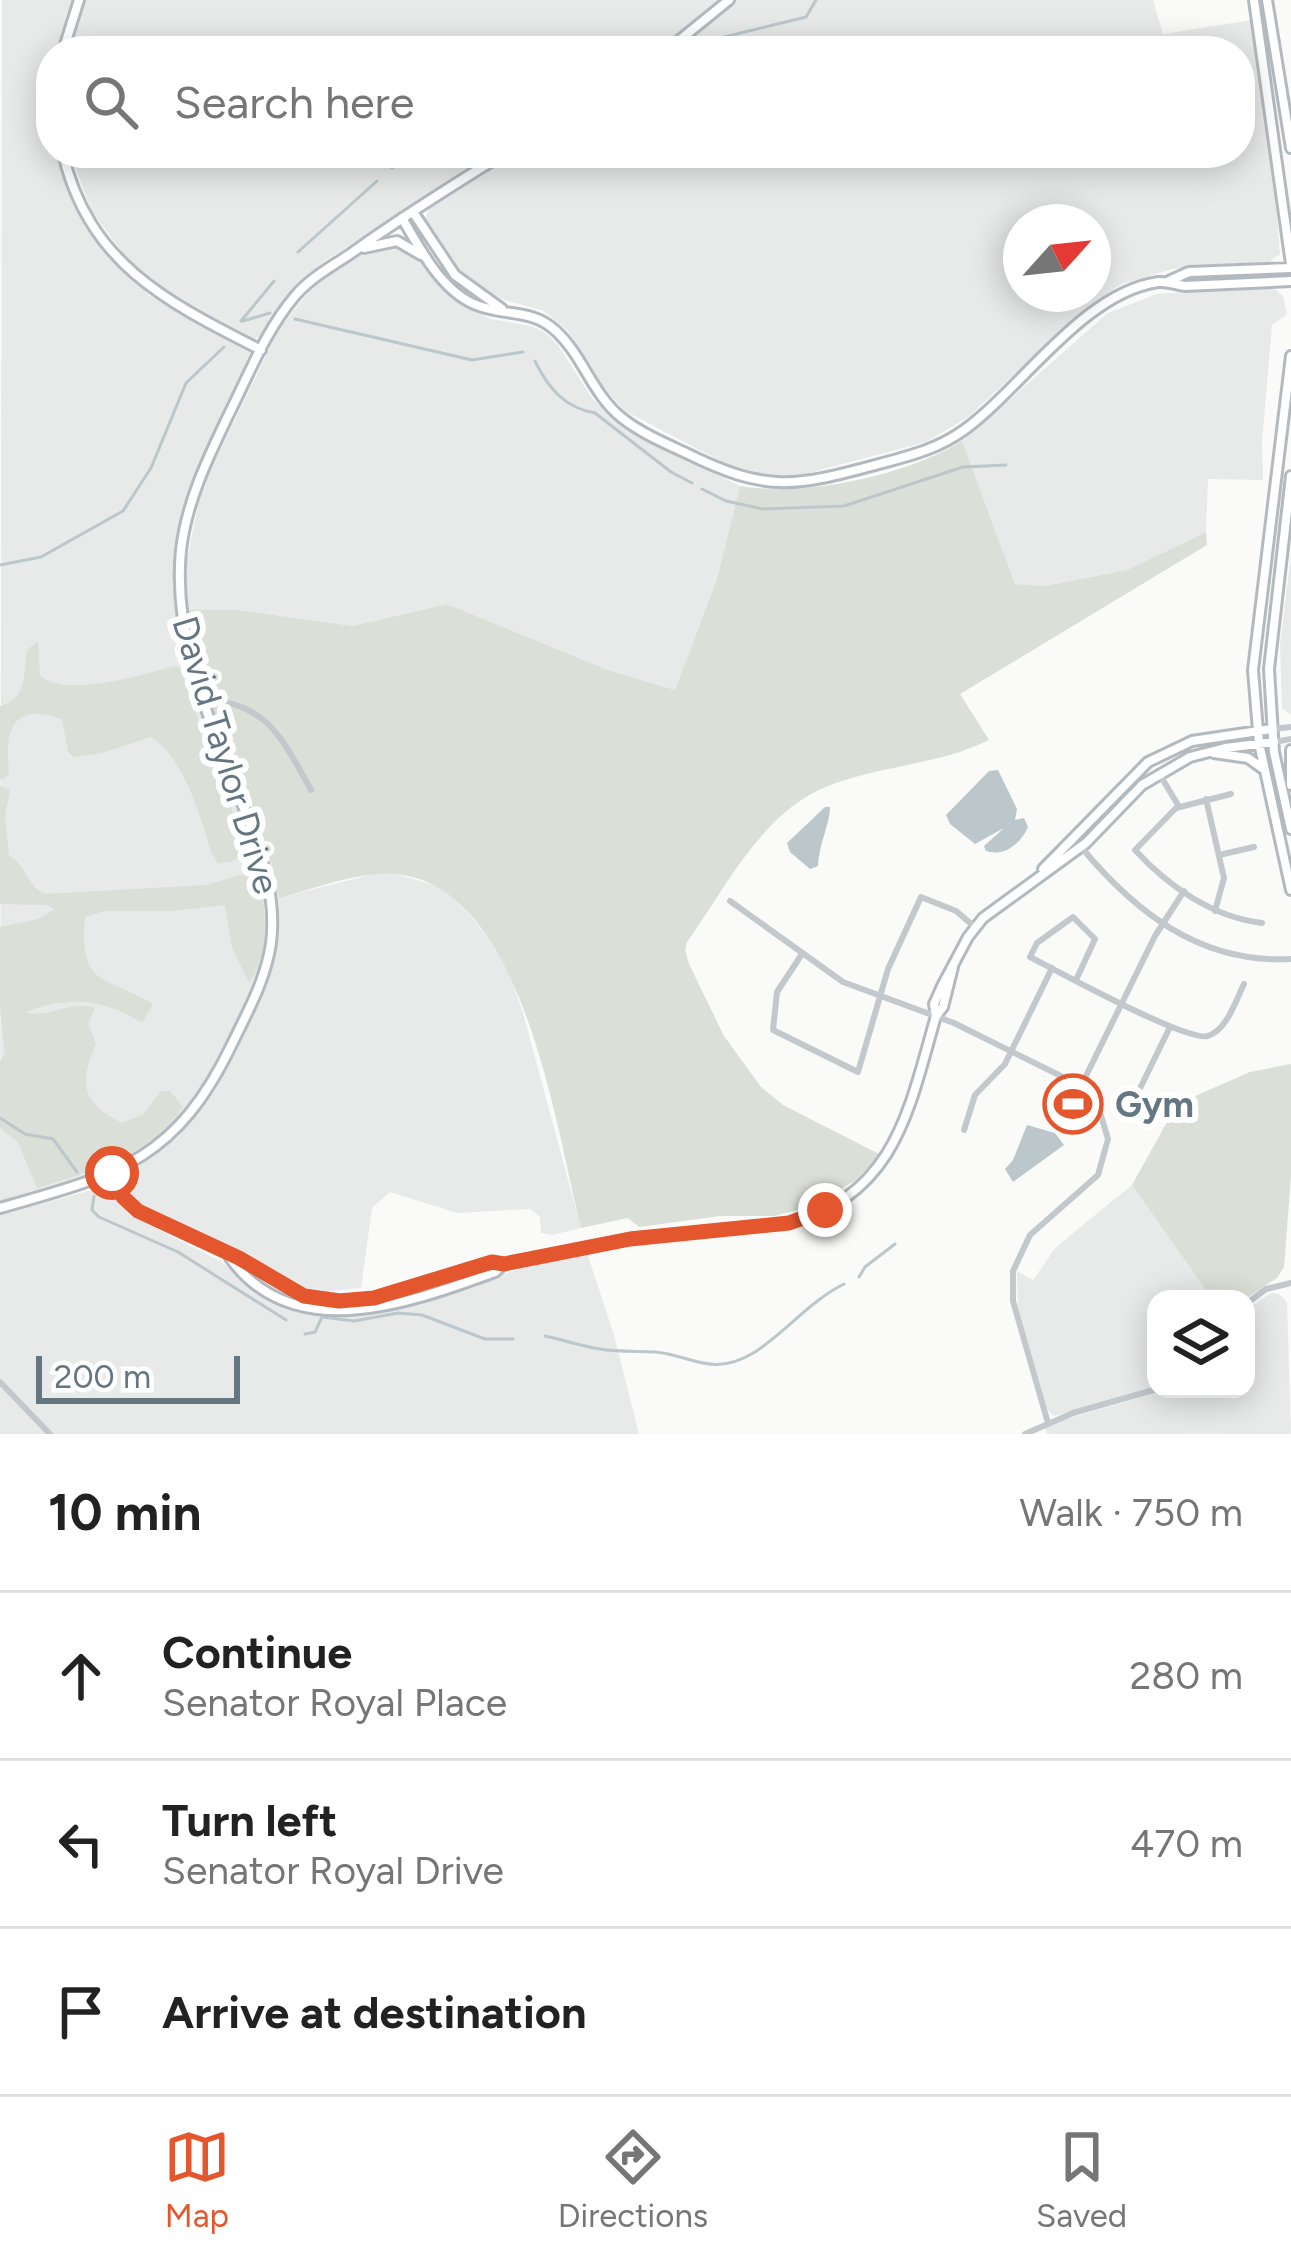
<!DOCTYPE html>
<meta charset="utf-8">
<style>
:root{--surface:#fff;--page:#f2f2f2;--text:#222;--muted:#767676;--line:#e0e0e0;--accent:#e4572e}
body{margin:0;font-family:Figtree,sans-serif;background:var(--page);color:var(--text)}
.controls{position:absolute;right:36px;bottom:36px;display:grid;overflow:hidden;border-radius:24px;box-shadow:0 6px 30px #0003}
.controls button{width:108px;height:108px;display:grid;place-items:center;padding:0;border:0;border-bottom:3px solid var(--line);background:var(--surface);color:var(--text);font:60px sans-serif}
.compass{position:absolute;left:1003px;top:204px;width:108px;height:108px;border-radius:50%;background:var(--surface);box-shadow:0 6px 30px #0003;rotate:63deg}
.scale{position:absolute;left:36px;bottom:30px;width:204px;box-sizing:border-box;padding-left:12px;border:6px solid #657683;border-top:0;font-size:33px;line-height:42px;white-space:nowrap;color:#657683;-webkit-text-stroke:9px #fff;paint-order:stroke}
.stop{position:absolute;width:36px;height:36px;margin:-27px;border:9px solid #e4572e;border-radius:50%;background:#fff}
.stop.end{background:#e4572e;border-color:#fff;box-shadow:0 3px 12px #0008}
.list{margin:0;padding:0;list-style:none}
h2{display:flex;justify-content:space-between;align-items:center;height:156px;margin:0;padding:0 48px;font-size:51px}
h2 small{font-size:39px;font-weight:400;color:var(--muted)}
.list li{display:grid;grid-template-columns:78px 1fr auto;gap:36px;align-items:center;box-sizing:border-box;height:168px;padding:0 48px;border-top:3px solid var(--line)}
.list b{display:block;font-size:45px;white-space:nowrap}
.list p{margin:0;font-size:39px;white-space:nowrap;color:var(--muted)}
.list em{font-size:39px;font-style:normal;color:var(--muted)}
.icon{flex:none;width:66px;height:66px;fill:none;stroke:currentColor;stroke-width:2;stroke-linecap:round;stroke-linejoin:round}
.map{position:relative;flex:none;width:1291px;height:1434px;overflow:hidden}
.search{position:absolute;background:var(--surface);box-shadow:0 6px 30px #0003;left:36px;right:36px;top:36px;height:132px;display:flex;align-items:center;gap:30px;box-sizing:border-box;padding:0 42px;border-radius:48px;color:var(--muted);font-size:45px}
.sheet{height:660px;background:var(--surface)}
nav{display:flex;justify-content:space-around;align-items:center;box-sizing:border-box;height:168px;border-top:3px solid var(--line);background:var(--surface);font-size:33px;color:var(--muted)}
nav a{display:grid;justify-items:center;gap:6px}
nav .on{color:var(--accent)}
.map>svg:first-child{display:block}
.built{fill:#e8e9e9;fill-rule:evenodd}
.green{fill:#dadfd7}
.water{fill:#bbc7cb}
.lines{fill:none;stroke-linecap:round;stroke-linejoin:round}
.stream{stroke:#bbc7cb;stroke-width:3}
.secondary-casing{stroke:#b3babf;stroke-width:14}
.street{stroke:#c3c8cc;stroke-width:6}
.secondary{stroke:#fff;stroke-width:8}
.route{stroke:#e4572e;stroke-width:15}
.labels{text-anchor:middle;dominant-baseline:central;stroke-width:12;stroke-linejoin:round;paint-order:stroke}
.street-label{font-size:36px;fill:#657683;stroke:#fff}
.poi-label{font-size:36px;font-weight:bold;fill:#657683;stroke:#fff;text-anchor:start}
</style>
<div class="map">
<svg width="1291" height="1434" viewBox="0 0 1291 1434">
<rect width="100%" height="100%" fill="#fafaf8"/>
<path class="built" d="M 2,0 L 73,0 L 57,51 L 51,51 L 51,153 L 57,153 L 75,205 L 100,246 L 150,296 L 250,353 L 188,491 L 176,543 L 174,599 L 188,675 L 260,872 L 266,924 L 264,949 L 253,988 L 203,1086 L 172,1127 L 135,1155 L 104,1171 L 0,1202 Z
M 85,0 L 720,0 L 692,26 L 655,51 L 69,51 Z
M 737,0 L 1153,0 L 1163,34 L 1252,20 L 1271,144 L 1280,254 L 1268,263 L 1172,269 L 1122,284 L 1092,303 L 968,417 L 926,442 L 805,474 L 773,476 L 732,467 L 625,411 L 604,388 L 567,330 L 544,311 L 504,300 L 475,286 L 449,260 L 428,228 L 425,219 L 429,209 L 515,153 L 1240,153 L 1240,51 L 676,51 ZM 1021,222 L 1093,222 L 1093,294 L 1021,294 Z
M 70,153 L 494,153 L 323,262 L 291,291 L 261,336 L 254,339 L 173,298 L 133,266 L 92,212 Z
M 391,243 L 413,251 L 440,287 L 466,308 L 491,319 L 532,326 L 546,333 L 558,345 L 592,398 L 624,429 L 740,486 L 717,577 L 675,690 L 608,670 L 447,604 L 353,626 L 237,610 L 187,610 L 187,560 L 201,490 L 279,329 L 313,286 L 370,249 Z
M 1272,287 L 1283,296 L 1287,314 L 1272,325 L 1262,442 L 1263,480 L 1208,479 L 1206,532 L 1127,570 L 1045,586 L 1015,584 L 962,441 L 1108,313 L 1157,294 Z
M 1291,554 L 1291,715 L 1282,708 L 1280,645 Z
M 374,874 L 396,874 L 441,887 L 460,902 L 489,939 L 510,975 L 523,1013 L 581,1228 L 552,1235 L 541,1233 L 540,1217 L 530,1209 L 457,1213 L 390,1192 L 372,1208 L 361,1288 L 330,1291 L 323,1296 L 298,1291 L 274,1279 L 227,1245 L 142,1205 L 129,1192 L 126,1176 L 178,1137 L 215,1091 L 267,984 L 277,940 L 278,898 Z
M 1132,1185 L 1212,1299 L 1156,1299 L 1156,1386 L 1054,1416 L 1047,1409 L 1018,1307 L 1017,1271 L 1033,1280 L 1056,1247 Z
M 99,1188 L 112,1193 L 131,1216 L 220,1261 L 266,1295 L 300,1310 L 347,1315 L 388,1309 L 527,1267 L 587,1253 L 614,1335 L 639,1434 L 0,1434 L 0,1215 Z
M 1271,1293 L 1279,1294 L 1287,1302 L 1291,1434 L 1047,1434 L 1045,1427 L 1057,1422 L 1168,1389 L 1246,1389 L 1246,1310 Z"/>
<path class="green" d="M 962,441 L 1015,584 L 1045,586 L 1127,570 L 1206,532 L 1207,545 L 960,694 L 989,740 C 939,765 881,765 828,786 C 762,812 727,886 687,942 L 685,950 L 689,964 L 724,1036 L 761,1087 L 783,1105 L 881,1155 L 855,1181 L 801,1209 L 774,1216 L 720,1216 L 639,1227 L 628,1218 L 581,1228 C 556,1129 523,883 395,874 C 358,871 314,889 278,898 C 263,798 199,711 187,610 L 237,610 L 353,626 L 447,604 L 608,670 L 675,690 L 717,578 L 740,486 C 805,497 906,476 962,441 Z
M 38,641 L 40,675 C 62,699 144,675 174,666 L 180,668 L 247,852 L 230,862 L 218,863 C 208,851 209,841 204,828 C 193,796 180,756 151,737 L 102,753 L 74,757 L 68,752 L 62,719 C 10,702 5,731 9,774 L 0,780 L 0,706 C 28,699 23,675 27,650 Z
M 0,786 L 10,790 L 5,816 L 9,855 C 26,866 27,885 44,894 L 206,885 L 254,871 L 259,873 C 266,906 270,955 249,983 L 232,948 L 225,905 L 173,911 L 104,911 L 85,917 C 79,988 103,974 153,1004 L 142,1023 C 104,999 68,995 26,1012 C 48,1020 71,999 95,1008 L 88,1024 L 96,1043 C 79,1084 81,1102 122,1123 L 144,1114 L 161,1091 L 170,1091 L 183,1107 C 149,1156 91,1172 37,1188 L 18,1142 L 0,1128 L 0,1062 L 5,1053 L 0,1008 L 0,927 L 38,919 L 55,909 L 47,905 L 0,904 Z
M 1291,1064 L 1291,1176 L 1284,1267 L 1277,1278 L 1245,1299 L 1212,1299 L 1132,1185 L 1177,1104 L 1250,1072 Z"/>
<path class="water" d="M 998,770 L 1017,809 L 1015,820 L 1024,818 L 1028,827 C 1021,844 1003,857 986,851 L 984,846 L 1004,828 L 975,844 L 950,824 L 946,815 L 989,771 Z
M 825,807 L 830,807 C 830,824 819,843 818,866 L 810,869 L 790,852 L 787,843 Z
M 1027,1125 L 1055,1133 L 1064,1145 L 1013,1182 L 1005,1169 L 1013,1160 Z"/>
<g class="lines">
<path class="stream" d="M 704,42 L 806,17 L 816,0
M 392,168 L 410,153
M 298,252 L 377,181
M 295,319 L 472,360 L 523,352
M 241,321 L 274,281
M 243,321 L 270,313
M 535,361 C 548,388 565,408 595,413 L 671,472 L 692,483
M 702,489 L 726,501 L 763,509 L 844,506 L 963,467 L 1006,465
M 0,565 L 41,557 L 123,511 L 151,468 L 186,383 L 224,347
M 0,1118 L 25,1134 L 53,1139 L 77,1172
M 94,1196 L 92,1210 L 99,1217 L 178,1252 L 286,1320
M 859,1277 L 865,1267 L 895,1244
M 305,1334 L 315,1332 L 322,1317 L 354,1321 L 398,1313 L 422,1315 L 485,1339 L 513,1339
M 545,1336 C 564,1340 581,1346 600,1349 C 618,1352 637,1351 656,1352 C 694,1356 712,1378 755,1352 C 787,1331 810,1301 844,1284"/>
<g class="secondary-casing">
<path id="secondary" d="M 1254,0 L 1291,264
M 1267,0 L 1291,148
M 63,51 L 79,0
M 666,51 L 729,0
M 63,153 C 88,264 169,303 261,350
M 413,212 L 455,275 L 502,309
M 402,218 C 420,249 443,294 479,306 C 506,316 533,309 556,331 C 583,356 592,394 622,418 C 641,433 664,443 686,453 C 767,493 794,487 879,464 C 909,456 938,449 964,430 C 1023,387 1083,293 1158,282 C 1169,281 1175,285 1185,286 L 1291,281
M 364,248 L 397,241 L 421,255
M 1169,281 L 1189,272 L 1291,268
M 1291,356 L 1253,670 L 1259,743 L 1291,890
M 1291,476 L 1269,669 L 1274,752 L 1291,829
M 1291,750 L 1291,785
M 1214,753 L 1248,758 L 1262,768
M 1043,869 L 1148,762 L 1192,741 L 1272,729
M 936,1016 L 934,1004 L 942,986 L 968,937 L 983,918 L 1086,843 L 1142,785 L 1190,757 L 1225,748 L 1274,742
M 112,1173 L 123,1197 L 138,1211 L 239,1258 L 304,1296 L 346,1301 L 374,1298 L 488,1263 L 504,1264 L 629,1239 L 789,1223 C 896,1195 909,1109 936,1016 L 943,1007 L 953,967
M 0,1208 C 117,1175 176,1161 232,1044 C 248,1011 266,979 271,943 C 277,895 261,855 245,811 C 213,726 172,643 181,550 C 187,500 208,458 229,414 C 249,374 266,330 295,296 C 311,277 333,266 353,252 C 402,217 453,185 505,153
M 230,1258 C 294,1347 412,1302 495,1272 L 504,1264"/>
</g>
<path class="street" d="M 203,700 C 267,701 283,740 311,790
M 1272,729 L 1291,727
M 1274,742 L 1291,739
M 1160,775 L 1178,805
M 1231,794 L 1176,808 L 1135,850 C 1168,886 1212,917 1262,923
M 1206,799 L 1224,878 L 1215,911
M 1081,847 C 1136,913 1201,964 1291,959
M 1219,855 L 1254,847
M 730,901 L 843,982 L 954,1023 L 1075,1083 L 1097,1102 L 1108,1139 L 1098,1175 L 1030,1235 L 1013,1271 L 1013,1301 L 1048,1423
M 802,954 L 777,992 L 773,1030 L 858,1072 L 888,969 L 921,897 L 956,911 L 975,927
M 1076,980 L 1095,939 L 1073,917 L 1037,943 L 1030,957 C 1057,971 1186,1042 1208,1036 C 1227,1030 1236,1000 1244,984
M 1081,1086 L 1155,936 L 1184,891
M 1127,1115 L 1170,1027
M 964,1130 L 975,1095 L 1005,1064 L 1052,968
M 1246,1304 L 1266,1289 L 1291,1283
M 0,1382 L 50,1434
M 1025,1434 L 1073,1413 L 1157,1389"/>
<use href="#secondary" class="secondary"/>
</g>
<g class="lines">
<path class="route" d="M 112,1173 L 123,1197 L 138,1211 L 239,1258 L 304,1296 L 339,1301 L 374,1298 L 492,1262 L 504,1264 L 630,1239 L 789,1223 L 825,1210"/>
</g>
<defs>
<g id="stadium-ring" transform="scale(3)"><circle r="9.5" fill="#fff" stroke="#e4572e" stroke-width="1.5"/><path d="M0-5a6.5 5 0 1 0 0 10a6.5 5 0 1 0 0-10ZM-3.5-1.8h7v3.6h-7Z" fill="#e4572e"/></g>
</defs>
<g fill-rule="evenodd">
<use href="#stadium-ring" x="1073" y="1104"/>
</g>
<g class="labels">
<g class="street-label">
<text transform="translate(226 755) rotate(73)">David Taylor Drive</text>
</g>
<g class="poi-label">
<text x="1115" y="1104">Gym</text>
</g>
</g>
</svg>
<div class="controls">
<button><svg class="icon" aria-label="layers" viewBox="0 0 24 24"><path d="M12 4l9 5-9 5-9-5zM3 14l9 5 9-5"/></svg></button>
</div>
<svg class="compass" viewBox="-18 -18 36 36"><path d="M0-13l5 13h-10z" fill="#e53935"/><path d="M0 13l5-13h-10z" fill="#767676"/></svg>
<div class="scale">200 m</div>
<div class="stop" style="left:112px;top:1173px"></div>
<div class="stop end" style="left:825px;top:1210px"></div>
<div class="search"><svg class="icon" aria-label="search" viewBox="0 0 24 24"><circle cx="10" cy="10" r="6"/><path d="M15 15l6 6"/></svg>Search here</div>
</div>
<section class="sheet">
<h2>10 min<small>Walk · 750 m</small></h2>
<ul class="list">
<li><svg class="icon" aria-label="ahead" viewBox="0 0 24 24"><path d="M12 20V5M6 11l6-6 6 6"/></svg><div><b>Continue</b><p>Senator Royal Place</p></div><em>280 m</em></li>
<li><svg class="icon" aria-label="left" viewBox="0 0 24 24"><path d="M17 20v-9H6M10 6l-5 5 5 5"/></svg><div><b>Turn left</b><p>Senator Royal Drive</p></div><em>470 m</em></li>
<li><svg class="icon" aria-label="arrive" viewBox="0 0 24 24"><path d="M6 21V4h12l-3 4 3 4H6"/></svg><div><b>Arrive at destination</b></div></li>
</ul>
</section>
<nav>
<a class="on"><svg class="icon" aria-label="map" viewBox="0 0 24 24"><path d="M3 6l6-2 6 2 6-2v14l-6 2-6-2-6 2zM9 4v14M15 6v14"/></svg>Map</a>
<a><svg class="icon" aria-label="directions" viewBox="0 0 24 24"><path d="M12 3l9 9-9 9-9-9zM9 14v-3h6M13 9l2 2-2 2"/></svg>Directions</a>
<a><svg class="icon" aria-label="saved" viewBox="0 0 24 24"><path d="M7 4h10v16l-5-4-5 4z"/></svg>Saved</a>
</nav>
